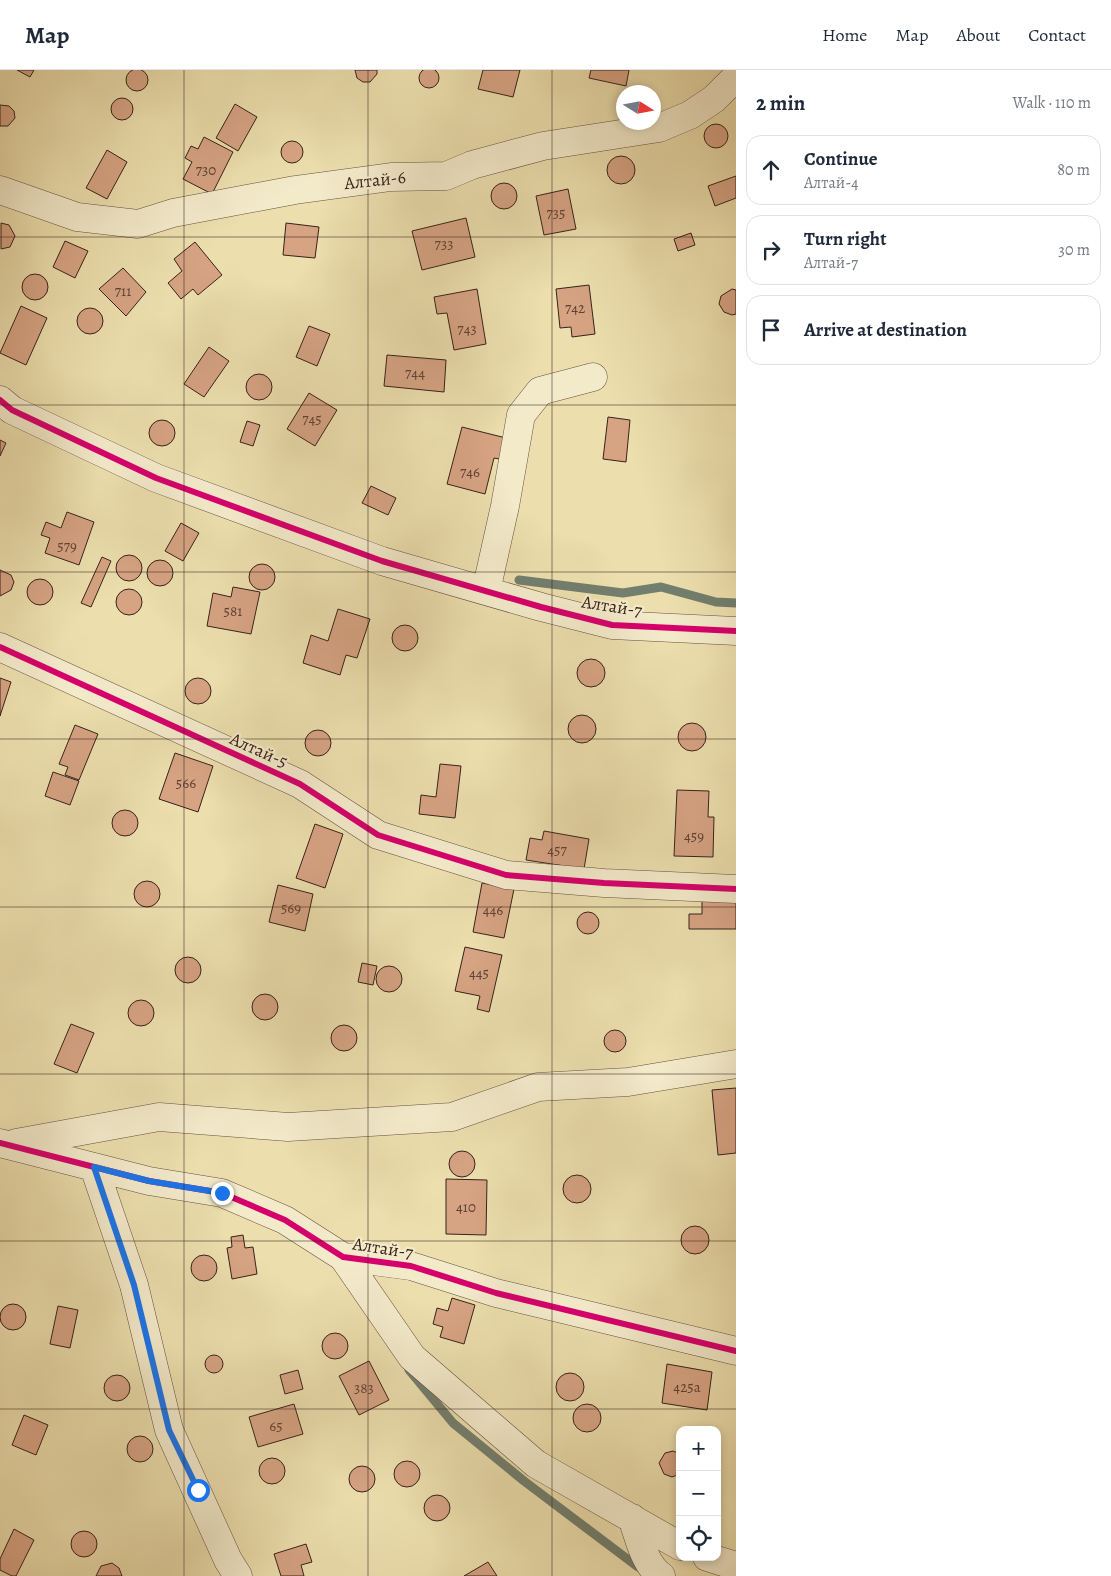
<!DOCTYPE html>
<meta charset="utf-8">
<style>
:root{--surface:#fff;--page:#f6f6f7;--text:#1f2937;--muted:#747a83;--line:#e0e1e3}
body{margin:0;font-family:Alegreya,serif;background:var(--page);color:var(--text)}
.controls{position:absolute;right:15px;bottom:15px;display:grid;overflow:hidden;border-radius:10px;box-shadow:0 2px 8px #0003}
.controls button{width:45px;height:45px;display:grid;place-items:center;padding:0;border:0;border-bottom:1px solid var(--line);background:var(--surface);color:var(--text);font:25px sans-serif}
.compass{position:absolute;left:616px;top:15px;width:45px;height:45px;border-radius:50%;background:var(--surface);box-shadow:0 2px 8px #0003;rotate:101deg}
.stop{position:absolute;width:15px;height:15px;margin:-11px;border:4px solid #1a73e8;border-radius:50%;background:#fff}
.stop.end{background:#1a73e8;border-color:#fff;box-shadow:0 1px 5px #0008}
.list{margin:0;padding:0;list-style:none}
h2{display:flex;justify-content:space-between;align-items:center;height:65px;margin:0;padding:0 20px;font-size:21px}
h2 small{font-size:16px;font-weight:400;color:var(--muted)}
.list li{display:grid;grid-template-columns:32px 1fr auto;gap:15px;align-items:center;box-sizing:border-box;height:70px;margin:0 10px 10px;padding:0 10px;border:1px solid var(--line);border-radius:15px}
.list b{display:block;font-size:19px;white-space:nowrap}
.list p{margin:0;font-size:16px;white-space:nowrap;color:var(--muted)}
.list em{font-size:16px;font-style:normal;color:var(--muted)}
.icon{flex:none;width:28px;height:28px;fill:none;stroke:currentColor;stroke-width:2;stroke-linecap:round;stroke-linejoin:round}
.map{position:relative;flex:none;width:736px;height:1506px;overflow:hidden}
header{display:flex;align-items:center;gap:30px;box-sizing:border-box;height:70px;padding:0 25px;background:var(--surface);border-bottom:1px solid var(--line)}
header strong{font-size:24px}
nav{display:flex;gap:28px;margin-inline-start:auto;font-size:18px}
main{display:flex}
aside{flex:1;background:var(--surface)}
.map>svg:first-child{display:block}
.lines{fill:none;stroke-linecap:round;stroke-linejoin:round}
.stream{stroke:#727e6e;stroke-width:9}
.building{fill:#d6a383;stroke:#37221a}
.street-casing{stroke:#64513f;stroke-width:29}
.street{stroke:#f3eaca;stroke-width:28}
.cycleway-casing{stroke:#f3eaca;stroke-width:9}
.cycleway{stroke:#d6006c;stroke-width:6}
.route{stroke:#1a73e8;stroke-width:6}
.grid{fill:none;stroke:#37221a;stroke-width:1;stroke-opacity:0.55}
.labels{text-anchor:middle;dominant-baseline:central;stroke-width:4.5;stroke-linejoin:round;paint-order:stroke}
.number-label{font-size:15px;fill:#5f4234}
.street-label{font-size:18px;fill:#37221a;stroke:#f3eaca}
</style>
<header>
<strong>Map</strong>
<nav><a>Home</a><a>Map</a><a>About</a><a>Contact</a></nav>
</header>
<main>
<div class="map">
<svg width="736" height="1506" viewBox="0 0 736 1506">
<rect width="100%" height="100%" fill="#ecdead"/>
<filter id="stains"><feTurbulence type="fractalNoise" baseFrequency=".004" numOctaves="4"/><feColorMatrix values="0 0 0 0 .2 0 0 0 0 .09 0 0 0 0 .02 0 0 0 .5 -.17"/></filter>
<radialGradient id="worn" r=".72"><stop offset=".6" stop-color="#630" stop-opacity="0"/><stop offset="1" stop-color="#630" stop-opacity=".3"/></radialGradient>
<g class="lines">
<path class="stream" d="M 519,510 L 623,523 L 661,517 L 716,532 L 736,533
M 409,1300 L 453,1353 L 524,1411 L 638,1497 L 644,1498"/>
</g>
<path class="building" d="M419 8a10 10 0 1 1 20 0a10 10 0 1 1-20 0Z
M126 10a11 11 0 1 1 22 0a11 11 0 1 1-22 0Z
M 17,0 L 34,0 L 30,7 Z
M 355,0 L 377,0 L 377,4 L 370,12 L 363,12 L 357,8 Z
M 483,0 L 520,0 L 513,27 L 478,19 Z
M 591,0 L 629,0 L 626,16 L 589,8 Z
M111 39a11 11 0 1 1 22 0a11 11 0 1 1-22 0Z
M 235,34 L 257,47 L 238,81 L 216,68 Z
M 0,35 L 9,36 L 14,41 L 15,48 L 8,56 L 0,56 Z
M704 66a12 12 0 1 1 24 0a12 12 0 1 1-24 0Z
M 204,67 L 233,82 L 212,124 L 183,109 L 192,92 L 185,88 L 191,76 L 198,79 Z
M281 82a11 11 0 1 1 22 0a11 11 0 1 1-22 0Z
M 107,80 L 127,92 L 107,129 L 86,118 Z
M607 100a14 14 0 1 1 28 0a14 14 0 1 1-28 0Z
M 736,106 L 736,128 L 715,136 L 708,116 Z
M491 126a13 13 0 1 1 26 0a13 13 0 1 1-26 0Z
M 568,119 L 576,159 L 544,165 L 536,126 Z
M 466,148 L 475,187 L 422,200 L 412,161 Z
M 1,153 L 9,155 L 15,166 L 10,177 L 1,179 Z
M 286,153 L 319,157 L 315,188 L 283,185 Z
M 691,163 L 695,175 L 678,181 L 674,169 Z
M 65,171 L 88,181 L 75,208 L 53,197 Z
M 195,172 L 222,205 L 198,225 L 193,219 L 181,229 L 168,213 L 182,201 L 174,189 Z
M 123,198 L 146,222 L 126,246 L 99,219 Z
M22 217a13 13 0 1 1 26 0a13 13 0 1 1-26 0Z
M 589,215 L 595,264 L 572,267 L 571,257 L 560,258 L 556,219 Z
M 477,219 L 486,274 L 454,280 L 447,243 L 437,244 L 434,227 Z
M 732,219 L 736,220 L 736,244 L 732,245 L 724,242 L 719,234 L 721,226 Z
M 21,236 L 47,248 L 26,295 L 0,283 Z
M77 251a13 13 0 1 1 26 0a13 13 0 1 1-26 0Z
M 309,256 L 330,264 L 317,296 L 296,287 Z
M 209,277 L 229,291 L 204,327 L 184,314 Z
M 387,285 L 446,290 L 444,322 L 384,316 Z
M246 317a13 13 0 1 1 26 0a13 13 0 1 1-26 0Z
M 309,323 L 337,340 L 315,376 L 287,359 Z
M 608,347 L 630,350 L 626,392 L 603,389 Z
M149 363a13 13 0 1 1 26 0a13 13 0 1 1-26 0Z
M 247,351 L 260,355 L 253,376 L 240,372 Z
M 462,357 L 510,369 L 505,390 L 494,388 L 485,424 L 447,414 Z
M 0,370 L 6,373 L 0,386 Z
M 371,416 L 396,428 L 388,445 L 362,433 Z
M 67,442 L 94,452 L 79,495 L 45,483 L 50,468 L 41,465 L 46,452 L 61,458 Z
M 181,453 L 199,463 L 183,491 L 165,481 Z
M116 498a13 13 0 1 1 26 0a13 13 0 1 1-26 0Z
M 102,487 L 111,491 L 91,537 L 81,533 Z
M147 503a13 13 0 1 1 26 0a13 13 0 1 1-26 0Z
M249 507a13 13 0 1 1 26 0a13 13 0 1 1-26 0Z
M 0,500 L 11,505 L 14,512 L 11,520 L 0,526 Z
M27 522a13 13 0 1 1 26 0a13 13 0 1 1-26 0Z
M 233,517 L 260,522 L 251,564 L 207,556 L 213,523 L 231,527 Z
M116 532a13 13 0 1 1 26 0a13 13 0 1 1-26 0Z
M 338,539 L 370,549 L 357,588 L 346,585 L 340,605 L 303,593 L 311,565 L 328,571 Z
M392 568a13 13 0 1 1 26 0a13 13 0 1 1-26 0Z
M577 603a14 14 0 1 1 28 0a14 14 0 1 1-28 0Z
M 0,608 L 11,612 L 0,646 Z
M185 621a13 13 0 1 1 26 0a13 13 0 1 1-26 0Z
M568 659a14 14 0 1 1 28 0a14 14 0 1 1-28 0Z
M678 667a14 14 0 1 1 28 0a14 14 0 1 1-28 0Z
M 75,655 L 98,664 L 79,710 L 65,705 L 68,697 L 59,694 Z
M305 673a13 13 0 1 1 26 0a13 13 0 1 1-26 0Z
M 175,683 L 213,696 L 198,742 L 159,729 Z
M 440,694 L 461,696 L 455,748 L 419,744 L 421,725 L 436,727 Z
M 53,702 L 79,711 L 70,735 L 45,726 Z
M 677,720 L 709,721 L 708,747 L 714,747 L 713,787 L 674,786 Z
M112 753a13 13 0 1 1 26 0a13 13 0 1 1-26 0Z
M 315,754 L 343,764 L 325,818 L 296,808 Z
M 544,761 L 589,769 L 584,799 L 526,790 L 530,768 L 542,770 Z
M134 824a13 13 0 1 1 26 0a13 13 0 1 1-26 0Z
M 482,813 L 514,819 L 504,868 L 473,862 Z
M 278,815 L 313,824 L 305,861 L 269,852 Z
M 702,829 L 736,829 L 736,859 L 689,859 L 689,844 L 702,844 Z
M577 853a11 11 0 1 1 22 0a11 11 0 1 1-22 0Z
M 465,877 L 502,885 L 489,942 L 477,939 L 480,926 L 455,921 Z
M175 900a13 13 0 1 1 26 0a13 13 0 1 1-26 0Z
M 362,893 L 377,896 L 373,915 L 358,912 Z
M376 909a13 13 0 1 1 26 0a13 13 0 1 1-26 0Z
M252 937a13 13 0 1 1 26 0a13 13 0 1 1-26 0Z
M128 943a13 13 0 1 1 26 0a13 13 0 1 1-26 0Z
M 71,954 L 94,963 L 77,1003 L 54,994 Z
M331 968a13 13 0 1 1 26 0a13 13 0 1 1-26 0Z
M604 971a11 11 0 1 1 22 0a11 11 0 1 1-22 0Z
M 736,1018 L 736,1083 L 718,1085 L 712,1020 Z
M449 1094a13 13 0 1 1 26 0a13 13 0 1 1-26 0Z
M563 1119a14 14 0 1 1 28 0a14 14 0 1 1-28 0Z
M 446,1109 L 487,1110 L 486,1165 L 446,1164 Z
M681 1170a14 14 0 1 1 28 0a14 14 0 1 1-28 0Z
M 243,1165 L 245,1178 L 253,1177 L 257,1204 L 232,1209 L 227,1178 L 232,1177 L 231,1167 Z
M191 1198a13 13 0 1 1 26 0a13 13 0 1 1-26 0Z
M 452,1228 L 475,1235 L 464,1274 L 440,1267 L 443,1257 L 433,1254 L 437,1238 L 448,1241 Z
M0 1247a13 13 0 1 1 26 0a13 13 0 1 1-26 0Z
M 58,1236 L 78,1240 L 70,1278 L 50,1274 Z
M322 1276a13 13 0 1 1 26 0a13 13 0 1 1-26 0Z
M205 1294a9 9 0 1 1 18 0a9 9 0 1 1-18 0Z
M 369,1291 L 389,1330 L 359,1345 L 339,1306 Z
M 667,1294 L 712,1302 L 707,1340 L 662,1333 Z
M 298,1300 L 303,1319 L 285,1324 L 280,1305 Z
M556 1317a14 14 0 1 1 28 0a14 14 0 1 1-28 0Z
M104 1318a13 13 0 1 1 26 0a13 13 0 1 1-26 0Z
M 294,1334 L 303,1364 L 258,1377 L 249,1347 Z
M573 1348a14 14 0 1 1 28 0a14 14 0 1 1-28 0Z
M 24,1345 L 48,1355 L 36,1385 L 12,1375 Z
M127 1379a13 13 0 1 1 26 0a13 13 0 1 1-26 0Z
M 673,1381 L 680,1384 L 680,1404 L 672,1407 L 664,1404 L 659,1393 L 665,1383 Z
M259 1401a13 13 0 1 1 26 0a13 13 0 1 1-26 0Z
M394 1404a13 13 0 1 1 26 0a13 13 0 1 1-26 0Z
M349 1409a13 13 0 1 1 26 0a13 13 0 1 1-26 0Z
M424 1438a13 13 0 1 1 26 0a13 13 0 1 1-26 0Z
M 14,1459 L 34,1470 L 16,1506 L 12,1506 L 0,1500 L 0,1489 Z
M71 1474a13 13 0 1 1 26 0a13 13 0 1 1-26 0Z
M 306,1474 L 312,1492 L 301,1495 L 304,1506 L 281,1506 L 274,1484 Z
M 488,1492 L 497,1506 L 464,1506 Z
M 112,1493 L 119,1498 L 122,1506 L 96,1506 L 101,1496 Z"/>
<g class="lines">
<g class="street-casing">
<path id="street" d="M 0,120 L 77,147 L 138,154 L 173,143 L 295,120 L 391,107 L 446,106 L 472,95 L 543,76 L 659,58 L 690,45 L 714,29 L 736,7
M 0,330 L 12,340 L 156,408 L 382,491 L 541,537 L 612,555 L 736,561
M 486,521 L 505,436 L 521,345 L 540,321 L 593,307
M 0,577 L 300,714 L 378,765 L 506,805 L 604,813 L 736,819
M 0,1073 L 149,1111 L 222,1123 L 285,1150 L 343,1187 L 411,1196 L 496,1223 L 736,1281
M 16,1073 L 159,1047 L 288,1057 L 452,1047 L 538,1017 L 628,1012 L 736,994
M 94,1097 L 134,1215 L 169,1360 L 228,1490 L 238,1506
M 343,1187 L 412,1287 L 500,1363 L 536,1394 L 680,1476
M 632,1448 C 639,1467 644,1494 661,1506
M 707,1487 L 736,1496"/>
</g>
<use href="#street" class="street"/>
<g class="cycleway-casing">
<path id="cycleway" d="M 0,330 L 12,340 L 156,408 L 382,491 L 541,537 L 612,555 L 736,561
M 0,577 L 300,714 L 378,765 L 506,805 L 604,813 L 736,819
M 0,1073 L 149,1111 L 222,1123 L 285,1150 L 343,1187 L 411,1196 L 496,1223 L 736,1281"/>
</g>
<use href="#cycleway" class="cycleway"/>
</g>
<g class="lines">
<path class="route" d="M 198,1420 L 169,1360 L 134,1215 L 94,1097 L 149,1111 L 222,1123"/>
</g>
<path class="grid" d="M 184,0 L 184,1506M 368,0 L 368,1506M 552,0 L 552,1506M 0,167 L 736,167M 0,335 L 736,335M 0,502 L 736,502M 0,669 L 736,669M 0,837 L 736,837M 0,1004 L 736,1004M 0,1171 L 736,1171M 0,1339 L 736,1339"/>
<g class="labels">
<g class="number-label">
<text x="206" y="100">730</text>
<text x="556" y="143">735</text>
<text x="444" y="174">733</text>
<text x="123" y="221">711</text>
<text x="575" y="238">742</text>
<text x="467" y="259">743</text>
<text x="415" y="303">744</text>
<text x="312" y="349">745</text>
<text x="470" y="402">746</text>
<text x="67" y="476">579</text>
<text x="233" y="541">581</text>
<text x="186" y="713">566</text>
<text x="694" y="766">459</text>
<text x="557" y="780">457</text>
<text x="291" y="838">569</text>
<text x="493" y="840">446</text>
<text x="479" y="903">445</text>
<text x="466" y="1137">410</text>
<text x="687" y="1317">425а</text>
<text x="364" y="1318">383</text>
<text x="276" y="1356">65</text>
</g>
<g class="street-label">
<text transform="translate(375 110) rotate(-6)">Алтай-6</text>
<text transform="translate(612 536) rotate(9)">Алтай-7</text>
<text transform="translate(259 680) rotate(24)">Алтай-5</text>
<text transform="translate(383 1178) rotate(9)">Алтай-7</text>
</g>
</g>
<rect width="100%" height="100%" filter="url(#stains)"/>
<rect width="100%" height="100%" fill="url(#worn)"/>
</svg>
<div class="controls">
<button>+</button>
<button>−</button>
<button><svg class="icon" aria-label="locate" viewBox="0 0 24 24"><circle cx="12" cy="12" r="6"/><path d="M12 2v4M12 18v4M2 12h4M18 12h4"/></svg></button>
</div>
<svg class="compass" viewBox="-18 -18 36 36"><path d="M0-13l5 13h-10z" fill="#e53935"/><path d="M0 13l5-13h-10z" fill="#747a83"/></svg>
<div class="stop" style="left:198px;top:1420px"></div>
<div class="stop end" style="left:222px;top:1123px"></div>
</div>
<aside>
<h2>2 min<small>Walk · 110 m</small></h2>
<ul class="list">
<li><svg class="icon" aria-label="ahead" viewBox="0 0 24 24"><path d="M12 20V5M6 11l6-6 6 6"/></svg><div><b>Continue</b><p>Алтай-4</p></div><em>80 m</em></li>
<li><svg class="icon" aria-label="right" viewBox="0 0 24 24"><path d="M7 20v-9h11M14 6l5 5-5 5"/></svg><div><b>Turn right</b><p>Алтай-7</p></div><em>30 m</em></li>
<li><svg class="icon" aria-label="arrive" viewBox="0 0 24 24"><path d="M6 21V4h12l-3 4 3 4H6"/></svg><div><b>Arrive at destination</b></div></li>
</ul>
</aside>
</main>
